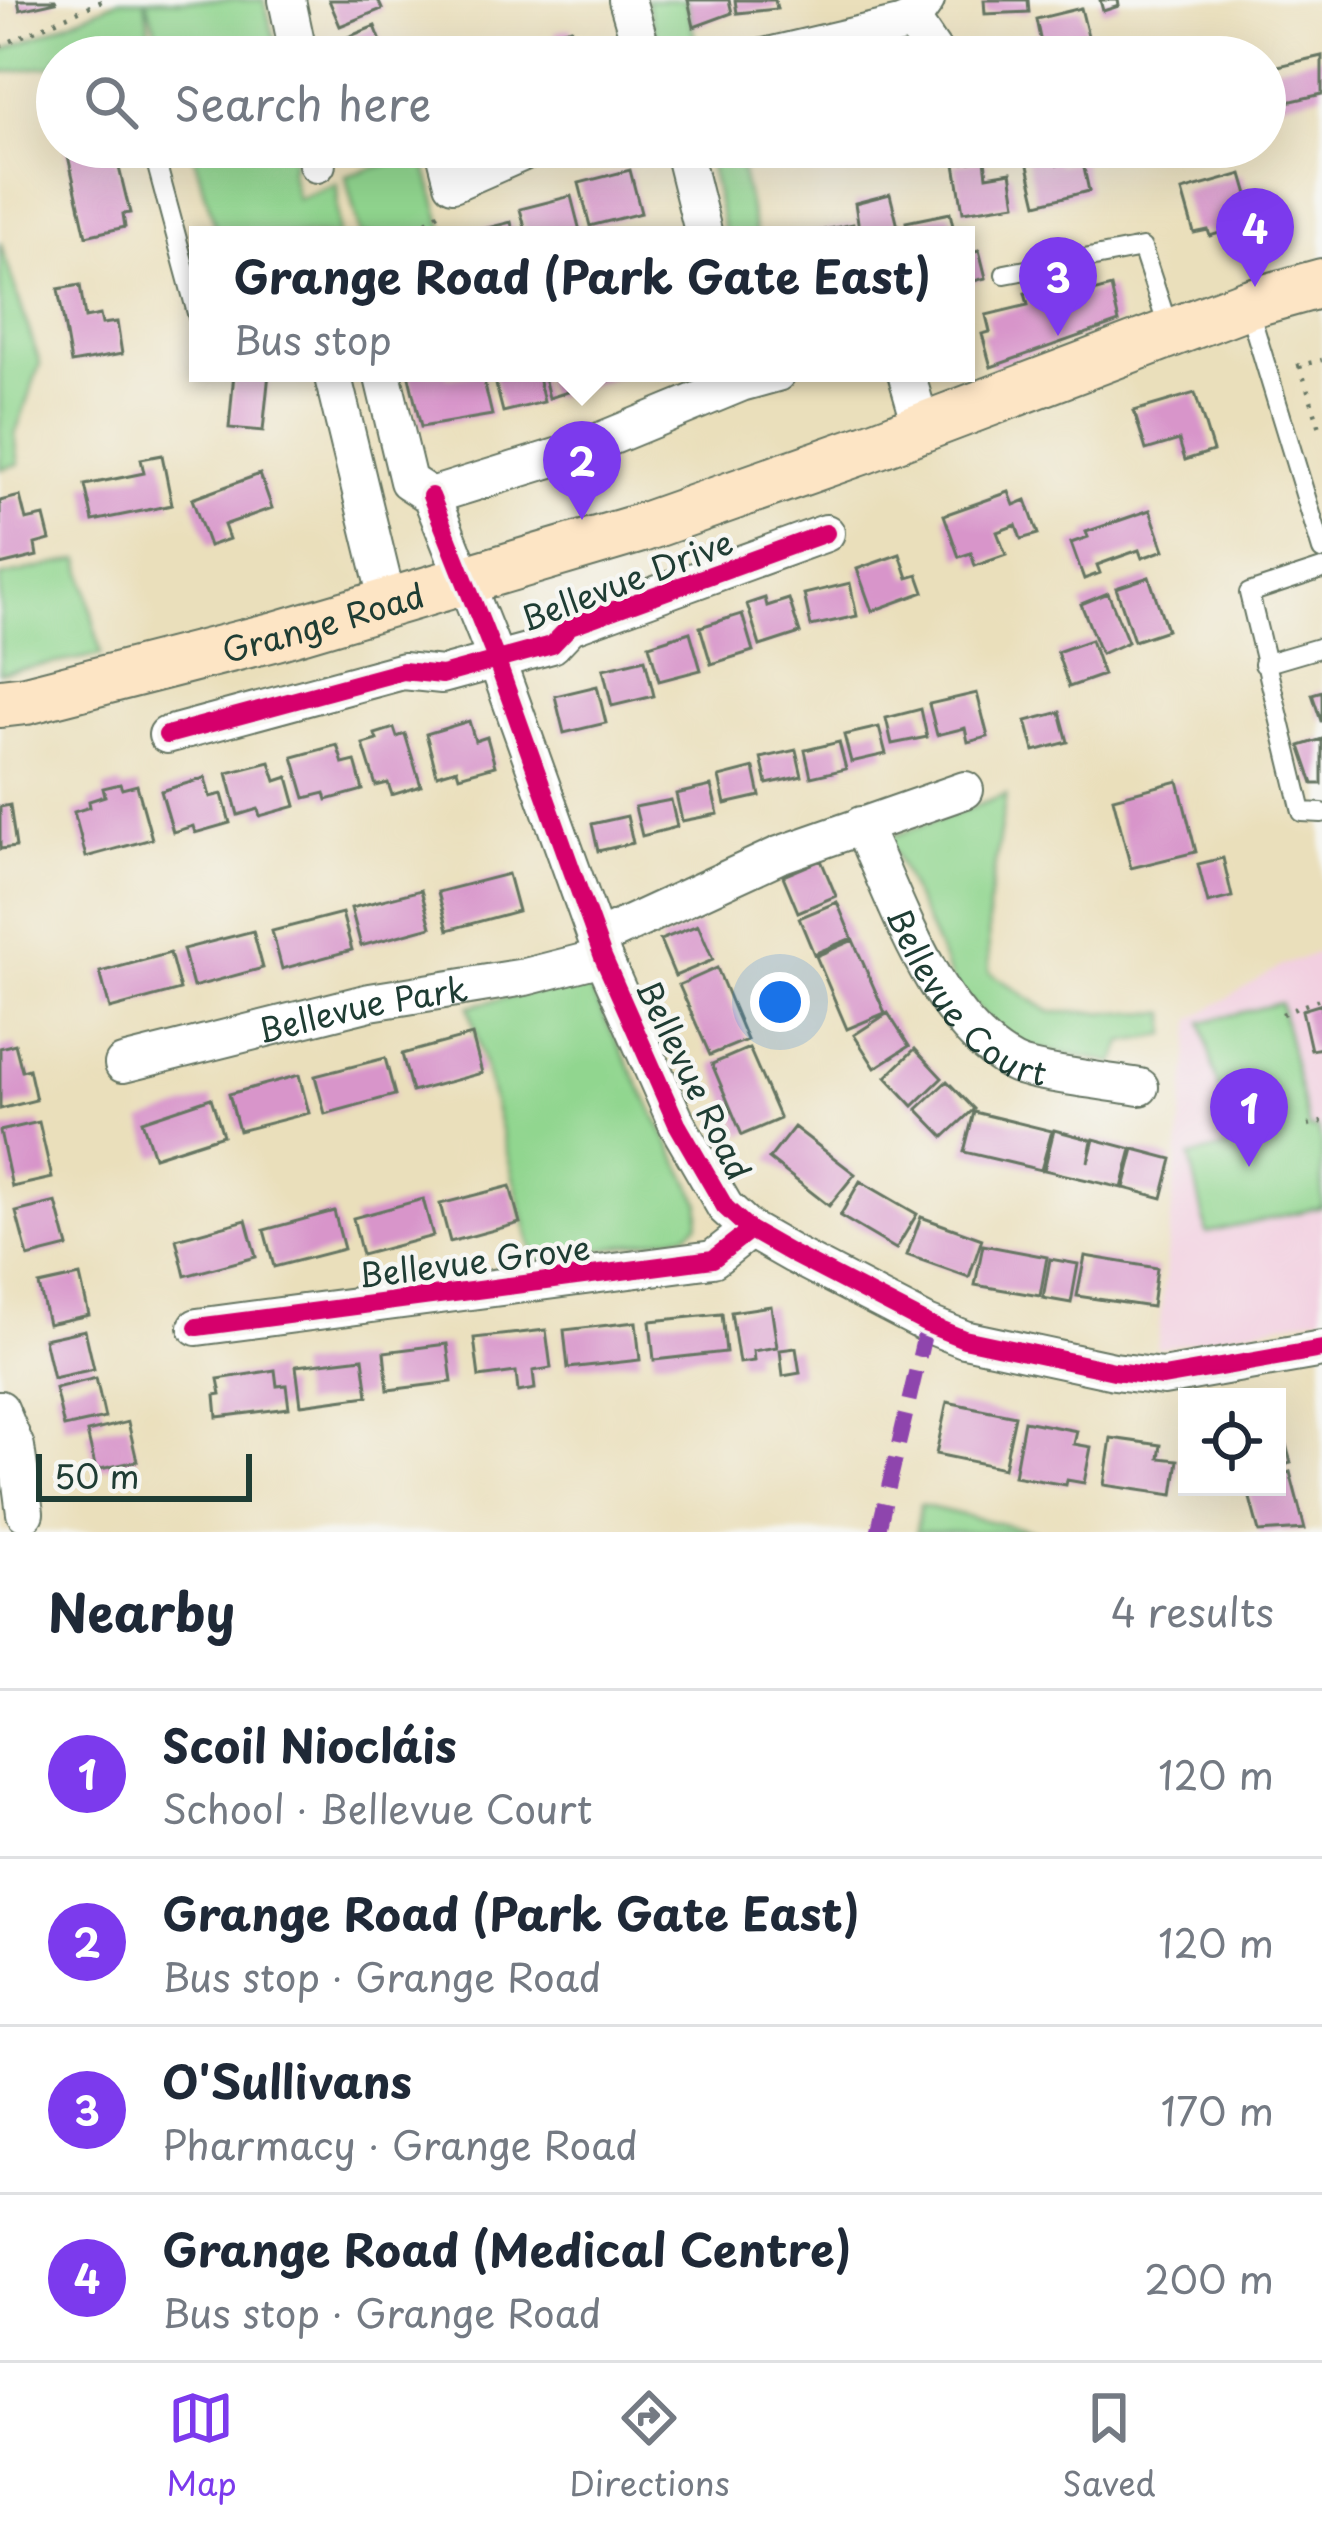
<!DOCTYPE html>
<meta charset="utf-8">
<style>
:root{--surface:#fff;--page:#f6f6f7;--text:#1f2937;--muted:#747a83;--line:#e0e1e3;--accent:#7c3aed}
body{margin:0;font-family:"Playpen Sans",sans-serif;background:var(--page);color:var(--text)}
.controls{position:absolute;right:36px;bottom:36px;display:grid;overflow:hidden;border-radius:0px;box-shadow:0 12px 48px #0002}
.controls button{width:108px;height:108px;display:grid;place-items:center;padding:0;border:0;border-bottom:3px solid var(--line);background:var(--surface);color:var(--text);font:60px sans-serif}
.scale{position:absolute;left:36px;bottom:30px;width:216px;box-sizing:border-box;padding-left:12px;border:6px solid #1f3d34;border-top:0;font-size:33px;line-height:42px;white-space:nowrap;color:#1f3d34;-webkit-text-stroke:9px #f6f6f2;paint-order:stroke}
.you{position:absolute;left:780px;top:1002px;width:42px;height:42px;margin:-30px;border:9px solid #fff;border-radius:50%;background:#1a73e8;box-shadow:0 0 0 18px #1a73e833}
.badge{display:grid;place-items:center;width:78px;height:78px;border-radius:50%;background:var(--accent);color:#fff;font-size:39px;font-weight:700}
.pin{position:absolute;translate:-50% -99px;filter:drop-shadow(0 3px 6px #0008)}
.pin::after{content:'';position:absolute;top:63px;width:42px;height:36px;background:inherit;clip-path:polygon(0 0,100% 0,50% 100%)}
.popup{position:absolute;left:189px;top:226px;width:786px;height:156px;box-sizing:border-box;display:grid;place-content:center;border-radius:0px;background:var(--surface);filter:drop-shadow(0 3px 9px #0005);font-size:39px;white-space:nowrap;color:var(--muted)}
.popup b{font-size:45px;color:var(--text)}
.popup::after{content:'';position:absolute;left:50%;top:100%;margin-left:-24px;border:24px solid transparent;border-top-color:var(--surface)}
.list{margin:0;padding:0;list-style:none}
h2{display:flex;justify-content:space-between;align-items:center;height:156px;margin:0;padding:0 48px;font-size:51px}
h2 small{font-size:39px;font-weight:400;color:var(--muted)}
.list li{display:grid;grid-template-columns:78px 1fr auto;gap:36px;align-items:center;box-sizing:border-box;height:168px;padding:0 48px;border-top:3px solid var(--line)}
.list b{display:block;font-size:45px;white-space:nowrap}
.list p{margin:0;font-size:39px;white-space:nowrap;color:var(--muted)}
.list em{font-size:39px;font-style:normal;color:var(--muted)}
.icon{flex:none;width:66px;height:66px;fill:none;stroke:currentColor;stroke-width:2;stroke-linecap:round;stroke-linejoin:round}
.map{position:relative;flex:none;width:1322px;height:1532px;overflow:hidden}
.search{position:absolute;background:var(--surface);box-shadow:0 12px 48px #0002;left:36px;right:36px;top:36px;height:132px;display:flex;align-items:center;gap:30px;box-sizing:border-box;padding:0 42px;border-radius:66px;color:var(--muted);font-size:45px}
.sheet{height:828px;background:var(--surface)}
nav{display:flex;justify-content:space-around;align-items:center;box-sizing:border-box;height:168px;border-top:3px solid var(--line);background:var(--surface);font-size:33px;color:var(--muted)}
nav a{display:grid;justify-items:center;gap:6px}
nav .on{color:var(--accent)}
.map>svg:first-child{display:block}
.built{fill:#f2cfe0}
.green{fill:#91d68f;stroke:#588a62;stroke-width:3}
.building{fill:#d895ca}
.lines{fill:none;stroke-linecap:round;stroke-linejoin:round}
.lane-casing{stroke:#667663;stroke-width:22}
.street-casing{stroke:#667663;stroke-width:40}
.secondary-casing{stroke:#667663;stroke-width:52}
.path{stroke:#667663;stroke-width:4.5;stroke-dasharray:3 9;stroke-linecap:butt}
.lane{stroke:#fff;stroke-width:18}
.street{stroke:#fff;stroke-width:36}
.secondary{stroke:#fde5c5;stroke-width:48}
.quiet{stroke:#8e44ad;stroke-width:15;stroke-dasharray:30 15;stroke-linecap:butt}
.cycleway-casing{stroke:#f6f6f2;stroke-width:26}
.cycleway{stroke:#d6006c;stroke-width:18}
.labels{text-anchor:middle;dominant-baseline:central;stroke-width:9;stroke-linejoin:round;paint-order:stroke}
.street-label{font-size:33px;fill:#1f3d34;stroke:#f6f6f2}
</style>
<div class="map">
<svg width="1322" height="1532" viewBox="0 0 1322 1532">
<rect width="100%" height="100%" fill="#f6f6f2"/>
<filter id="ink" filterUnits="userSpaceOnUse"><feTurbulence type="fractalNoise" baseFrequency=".00833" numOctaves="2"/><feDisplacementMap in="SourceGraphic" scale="24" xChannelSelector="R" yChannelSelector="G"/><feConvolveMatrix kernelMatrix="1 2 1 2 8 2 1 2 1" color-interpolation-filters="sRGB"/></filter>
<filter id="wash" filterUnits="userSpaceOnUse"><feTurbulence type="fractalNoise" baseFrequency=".004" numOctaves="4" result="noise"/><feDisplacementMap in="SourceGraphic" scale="48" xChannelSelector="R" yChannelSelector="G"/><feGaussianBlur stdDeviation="2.7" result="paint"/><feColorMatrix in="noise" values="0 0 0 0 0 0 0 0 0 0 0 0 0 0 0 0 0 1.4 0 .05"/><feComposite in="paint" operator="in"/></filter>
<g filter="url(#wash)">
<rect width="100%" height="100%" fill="#eadfbb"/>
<path class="built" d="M 1322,951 L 1322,1315 L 1157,1349 L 1192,1019 L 1281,966 Z"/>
<path class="green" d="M 120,0 L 145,0 L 152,52 L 114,57 L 57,57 L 57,65 L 0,73 L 0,52 Z
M 146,0 L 264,0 L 279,57 L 164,57 Z
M 646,0 L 686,0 L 698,52 L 660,51 Z
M 191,147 L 295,147 L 291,173 L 297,199 L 337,184 L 338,235 L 218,235 Z
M 706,147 L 736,147 L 756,235 L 725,235 Z
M 422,154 L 445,235 L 360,235 L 346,176 Z
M 0,242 L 40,364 L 15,435 L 19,464 L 0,469 Z
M 80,559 L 101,655 L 0,673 L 0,577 Z
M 1006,795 L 988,908 L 989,972 L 1050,1012 L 1167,1013 L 1167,1035 L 1123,1042 L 1115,1063 L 1017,1045 L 956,988 L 888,838 Z
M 585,980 L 700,1203 L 698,1224 L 687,1234 L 535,1261 L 469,1006 Z
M 1280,1003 L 1309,1129 L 1318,1128 L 1322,1146 L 1322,1207 L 1207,1233 L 1190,1157 L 1232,1146 L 1202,1022 Z
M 920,1505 L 1036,1532 L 916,1532 Z"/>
<g id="blocks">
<path class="building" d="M 18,0 L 55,0 L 56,2 L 20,10 Z
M 329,0 L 378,0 L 382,9 L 340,26 Z
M 688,0 L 729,0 L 732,13 L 694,27 Z
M 735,0 L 775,0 L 777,9 L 737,13 Z
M 984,0 L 1028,0 L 1029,12 L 985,14 Z
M 1100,0 L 1118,0 L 1119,6 L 1103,11 Z
M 1081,8 L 1091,48 L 1097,46 L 1099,57 L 1050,57 L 1047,47 L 1042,48 L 1036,19 Z
M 375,26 L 387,57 L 339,57 L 333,43 Z
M 571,28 L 578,57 L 522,57 L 521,51 L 557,42 L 555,32 Z
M 1322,56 L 1322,94 L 1270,106 L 1273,117 L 1265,119 L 1265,69 Z
M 66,147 L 114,147 L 130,213 L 123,214 L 125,227 L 86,236 Z
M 362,147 L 398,147 L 367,160 Z
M 1055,150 L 1058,165 L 1082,159 L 1089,191 L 1037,204 L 1026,157 Z
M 985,160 L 987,176 L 1011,172 L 1016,204 L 963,212 L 955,164 Z
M 630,170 L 641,213 L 590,226 L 579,183 Z
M 1242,174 L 1254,215 L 1233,221 L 1236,228 L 1210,236 L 1208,230 L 1194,233 L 1182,191 Z
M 890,194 L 900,235 L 860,235 L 855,203 Z
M 571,196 L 581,235 L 527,235 L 520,209 Z
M 950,213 L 955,235 L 908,235 L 906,222 Z
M 511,222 L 514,235 L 468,235 L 467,233 Z
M 853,224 L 855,235 L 810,235 L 810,233 Z
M 979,250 L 986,278 L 970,282 L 966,253 Z
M 80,285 L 85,318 L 100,315 L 102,324 L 117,322 L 122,354 L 71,363 L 58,289 Z
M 1055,285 L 1060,301 L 1111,287 L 1119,322 L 991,367 L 982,334 L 990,332 L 986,315 L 1028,305 L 1025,293 Z
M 234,373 L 269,373 L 263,431 L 229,428 Z
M 408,373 L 446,373 L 447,377 L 482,373 L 492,415 L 421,427 Z
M 493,373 L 537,373 L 544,402 L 503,412 Z
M 543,373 L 622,373 L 622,375 L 549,398 Z
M 1195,393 L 1213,451 L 1185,460 L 1179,440 L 1146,450 L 1134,411 Z
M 162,455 L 172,505 L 93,521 L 85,485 L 144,473 L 141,459 Z
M 260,474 L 272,508 L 224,525 L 229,539 L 209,546 L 192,499 Z
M 1009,492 L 1014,505 L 1026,500 L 1038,534 L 1021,539 L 1016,525 L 997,532 L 1006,555 L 975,566 L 971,553 L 959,557 L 944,515 Z
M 20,496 L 26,520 L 44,516 L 50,540 L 35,544 L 37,556 L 0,565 L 0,501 Z
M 1150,510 L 1164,550 L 1142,558 L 1139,550 L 1119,557 L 1097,565 L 1100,573 L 1084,579 L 1071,543 L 1088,537 L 1086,532 Z
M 900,554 L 908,578 L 918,575 L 924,592 L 872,611 L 857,569 Z
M 1149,577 L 1167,630 L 1134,641 L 1116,588 Z
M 850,583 L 857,616 L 811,626 L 804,594 Z
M 1108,593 L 1128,642 L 1101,654 L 1081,604 Z
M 765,598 L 767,606 L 789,599 L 800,633 L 760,646 L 747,604 Z
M 742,614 L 753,651 L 711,664 L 700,627 Z
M 690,632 L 701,670 L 659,681 L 649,645 Z
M 1091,640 L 1103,675 L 1069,687 L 1057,652 Z
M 645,659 L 654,696 L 612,706 L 603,669 Z
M 597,686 L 606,723 L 564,733 L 555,696 Z
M 1322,691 L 1322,721 L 1321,721 L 1312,694 Z
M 977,693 L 988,737 L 968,742 L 965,728 L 937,735 L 929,704 Z
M 921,709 L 927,737 L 892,744 L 886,718 Z
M 1060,712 L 1068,742 L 1034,751 L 1026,721 Z
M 469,721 L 475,741 L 487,737 L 495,766 L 459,776 L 457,769 L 437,775 L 426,734 Z
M 879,727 L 886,754 L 851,762 L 844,735 Z
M 394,728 L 397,737 L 405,734 L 421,786 L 392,795 L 388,783 L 376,786 L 363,744 L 377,740 L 375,734 Z
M 1322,739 L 1322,784 L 1313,784 L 1300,746 Z
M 839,742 L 846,769 L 811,777 L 805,750 Z
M 337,745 L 343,764 L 355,761 L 363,790 L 327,800 L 325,793 L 305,798 L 293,757 Z
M 796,750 L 802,776 L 767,784 L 761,758 Z
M 270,762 L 276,781 L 288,777 L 296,806 L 260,816 L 258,809 L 238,815 L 227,773 Z
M 754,768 L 760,796 L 725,804 L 719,777 Z
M 205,778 L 210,797 L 222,794 L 230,823 L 195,833 L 193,826 L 173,832 L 161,791 Z
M 1178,781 L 1196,852 L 1131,868 L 1113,798 Z
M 120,784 L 122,789 L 137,785 L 152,839 L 86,857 L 74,812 L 90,807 L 89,801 L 105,796 L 103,788 Z
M 711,786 L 718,814 L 682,821 L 676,794 Z
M 671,800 L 677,827 L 642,836 L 635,807 Z
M 10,805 L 16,847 L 0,849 L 0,807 Z
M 627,816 L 633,843 L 598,851 L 592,824 Z
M 1223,858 L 1232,897 L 1208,903 L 1198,864 Z
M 821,860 L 836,896 L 798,912 L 783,876 Z
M 508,874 L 518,911 L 448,930 L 438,892 Z
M 421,890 L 431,927 L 361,946 L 351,908 Z
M 837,902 L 852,938 L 814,954 L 799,918 Z
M 342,913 L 352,950 L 282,969 L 272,931 Z
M 698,925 L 713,960 L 675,976 L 660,940 Z
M 253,931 L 263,968 L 193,987 L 183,949 Z
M 853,940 L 885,1013 L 847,1029 L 816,956 Z
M 170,953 L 180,990 L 110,1009 L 100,972 Z
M 717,968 L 747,1040 L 710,1055 L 679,985 Z
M 1322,1004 L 1322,1048 L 1311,1050 L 1302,1010 Z
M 888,1013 L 909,1046 L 875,1068 L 854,1035 Z
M 472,1035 L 482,1073 L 412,1092 L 402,1054 Z
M 15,1044 L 22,1071 L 29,1069 L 36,1100 L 0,1109 L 0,1048 Z
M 749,1048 L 780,1119 L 742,1135 L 712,1064 Z
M 915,1049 L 942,1078 L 913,1106 L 886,1077 Z
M 385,1058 L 395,1095 L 325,1114 L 315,1076 Z
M 299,1075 L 309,1113 L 239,1131 L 229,1094 Z
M 947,1081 L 974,1109 L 944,1137 L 917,1109 Z
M 211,1098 L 223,1135 L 154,1157 L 142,1121 Z
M 974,1112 L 1052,1131 L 1041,1170 L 964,1152 Z
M 39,1122 L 52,1178 L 12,1187 L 0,1131 Z
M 794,1127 L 855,1174 L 829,1206 L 769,1159 Z
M 1054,1130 L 1092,1140 L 1088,1162 L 1094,1139 L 1132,1149 L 1122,1188 L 1044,1170 Z
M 1134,1149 L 1172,1159 L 1162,1198 L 1124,1188 Z
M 860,1181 L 917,1214 L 896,1249 L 840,1216 Z
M 510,1186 L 520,1223 L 450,1242 L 440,1204 Z
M 423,1199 L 433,1236 L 362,1255 L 353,1218 Z
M 56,1202 L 68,1247 L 28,1257 L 16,1212 Z
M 334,1211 L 344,1249 L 274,1267 L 264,1230 Z
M 921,1217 L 982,1239 L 969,1277 L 907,1255 Z
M 246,1220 L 256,1257 L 185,1276 L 176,1239 Z
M 983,1245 L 1047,1257 L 1040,1296 L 975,1285 Z
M 1085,1256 L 1157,1268 L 1152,1307 L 1077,1296 Z
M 1050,1259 L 1078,1264 L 1071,1303 L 1043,1298 Z
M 80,1276 L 89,1315 L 48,1324 L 39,1285 Z
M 771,1306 L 777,1347 L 753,1351 L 754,1361 L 739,1363 L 731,1312 Z
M 722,1314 L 726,1352 L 654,1360 L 650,1321 Z
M 636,1322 L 640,1360 L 568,1368 L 564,1330 Z
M 85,1330 L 94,1369 L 53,1378 L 44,1339 Z
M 546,1330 L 551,1368 L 533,1371 L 535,1389 L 518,1392 L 516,1372 L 479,1377 L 474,1338 Z
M 447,1344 L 452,1382 L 388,1390 L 384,1352 Z
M 796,1348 L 800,1373 L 783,1376 L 780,1350 Z
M 363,1358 L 368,1396 L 301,1405 L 296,1366 Z
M 275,1370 L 277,1386 L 286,1385 L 289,1408 L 217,1417 L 215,1395 L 221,1394 L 218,1379 Z
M 96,1378 L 105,1418 L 64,1427 L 55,1388 Z
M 947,1402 L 1015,1416 L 1004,1468 L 936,1454 Z
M 1278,1415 L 1291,1463 L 1277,1467 L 1277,1416 Z
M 1024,1421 L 1077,1431 L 1074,1444 L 1091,1447 L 1084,1483 L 1067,1480 L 1066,1485 L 1014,1476 Z
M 128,1422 L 137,1461 L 96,1470 L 87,1432 Z
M 1111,1438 L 1161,1445 L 1159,1458 L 1178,1460 L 1173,1495 L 1104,1485 Z
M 1290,1472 L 1305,1529 L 1259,1532 L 1247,1487 L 1277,1487 L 1277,1476 Z"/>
</g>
</g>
<g filter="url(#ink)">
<use href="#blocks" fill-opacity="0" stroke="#667663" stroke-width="3"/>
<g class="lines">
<g class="lane-casing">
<path id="lane" d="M 152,147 L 198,317
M 1005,274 L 1142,248 L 1170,333
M 1247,304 L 1322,550
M 1322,569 L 1249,593 L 1302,812 L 1322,813
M 1264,664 L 1322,647"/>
</g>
<g class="street-casing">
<g id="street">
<path d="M 287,0 L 299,57"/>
<path d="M 627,0 L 644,57"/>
<path d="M 912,20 L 937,57"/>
<path d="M 764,57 L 900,25 L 912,20 L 926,0"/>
<path d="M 314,147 L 317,164"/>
<path d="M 682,147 L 704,235"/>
<path d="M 445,152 L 453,183 L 535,147"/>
<path d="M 332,373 L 388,603"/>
<path d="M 382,373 L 408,481 L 431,496 L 576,451 L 741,383 L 777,373"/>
<path d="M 906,373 L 922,428"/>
<path d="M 431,496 L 496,659 L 603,957 L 677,1124 L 725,1207 L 750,1230 L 794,1255 L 927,1324 L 964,1339 L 1114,1371 L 1163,1377 L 1322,1349"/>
<path d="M 167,735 L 403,671 L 442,675 L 552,645 L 570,626 L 826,533"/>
<path id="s1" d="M 861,825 C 897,901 935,1022 1013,1063 C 1033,1074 1112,1082 1140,1087"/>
<path d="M 597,939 L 779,855 L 965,790"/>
<path id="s2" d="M 123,1064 L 370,1002 L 525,977 L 603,957"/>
<path d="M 197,1327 L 713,1259 L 750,1230"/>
<path d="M 0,1409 L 16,1447 L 25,1513"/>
</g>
</g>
<g class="secondary-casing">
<g id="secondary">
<path id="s3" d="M 0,703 L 26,700 L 276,636 L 641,528 L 865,449 L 1247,304 L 1322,283"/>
</g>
</g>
<path class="path" d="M 0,46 L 104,0
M 406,235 L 443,211
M 1297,366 L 1322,360
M 1300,366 L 1322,434
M 1282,1014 L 1322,998
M 1308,1125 L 1322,1122"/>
<use href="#lane" class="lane"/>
<use href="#street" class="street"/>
<use href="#secondary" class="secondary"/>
<path class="quiet" d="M 878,1532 L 927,1324"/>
<g class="cycleway-casing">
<path id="cycleway" d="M 431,496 L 496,659 L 603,957 L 677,1124 L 725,1207 L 750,1230 L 794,1255 L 927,1324 L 964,1339 L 1114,1371 L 1163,1377 L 1322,1349
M 167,735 L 403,671 L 442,675 L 552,645 L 570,626 L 826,533
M 197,1327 L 713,1259 L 750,1230"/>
</g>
<use href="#cycleway" class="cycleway"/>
</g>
</g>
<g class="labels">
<g class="street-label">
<text transform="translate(626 579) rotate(-21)">Bellevue Drive</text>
<text stroke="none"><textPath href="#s3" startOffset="333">Grange Road</textPath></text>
<text stroke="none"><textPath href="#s1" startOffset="207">Bellevue Court</textPath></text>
<text stroke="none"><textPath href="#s2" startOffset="246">Bellevue Park</textPath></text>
<text transform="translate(695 1079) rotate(64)">Bellevue Road</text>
<text transform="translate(474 1260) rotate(-7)">Bellevue Grove</text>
</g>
</g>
</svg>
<div class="controls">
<button><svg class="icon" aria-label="locate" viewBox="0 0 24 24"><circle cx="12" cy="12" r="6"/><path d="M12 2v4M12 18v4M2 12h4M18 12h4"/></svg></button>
</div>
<div class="scale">50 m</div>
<div class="you"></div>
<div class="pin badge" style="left:1249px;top:1167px">1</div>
<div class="pin badge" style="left:582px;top:520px">2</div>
<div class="popup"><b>Grange Road (Park Gate East)</b>Bus stop</div>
<div class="pin badge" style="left:1058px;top:336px">3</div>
<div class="pin badge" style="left:1255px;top:287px">4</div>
<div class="search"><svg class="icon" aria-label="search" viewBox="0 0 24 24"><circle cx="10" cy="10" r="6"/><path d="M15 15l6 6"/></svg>Search here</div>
</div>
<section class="sheet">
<h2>Nearby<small>4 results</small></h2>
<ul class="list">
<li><span class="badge">1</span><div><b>Scoil Niocláis</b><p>School · Bellevue Court</p></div><em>120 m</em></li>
<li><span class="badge">2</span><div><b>Grange Road (Park Gate East)</b><p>Bus stop · Grange Road</p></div><em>120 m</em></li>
<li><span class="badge">3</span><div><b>O'Sullivans</b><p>Pharmacy · Grange Road</p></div><em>170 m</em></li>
<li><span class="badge">4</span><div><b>Grange Road (Medical Centre)</b><p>Bus stop · Grange Road</p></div><em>200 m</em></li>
</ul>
</section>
<nav>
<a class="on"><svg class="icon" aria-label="map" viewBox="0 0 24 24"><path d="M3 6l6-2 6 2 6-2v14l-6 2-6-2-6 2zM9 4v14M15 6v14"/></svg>Map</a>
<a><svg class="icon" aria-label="directions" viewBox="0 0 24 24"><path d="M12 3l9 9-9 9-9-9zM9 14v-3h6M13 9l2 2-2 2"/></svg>Directions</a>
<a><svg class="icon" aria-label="saved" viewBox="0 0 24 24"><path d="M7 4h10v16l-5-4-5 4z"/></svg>Saved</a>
</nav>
